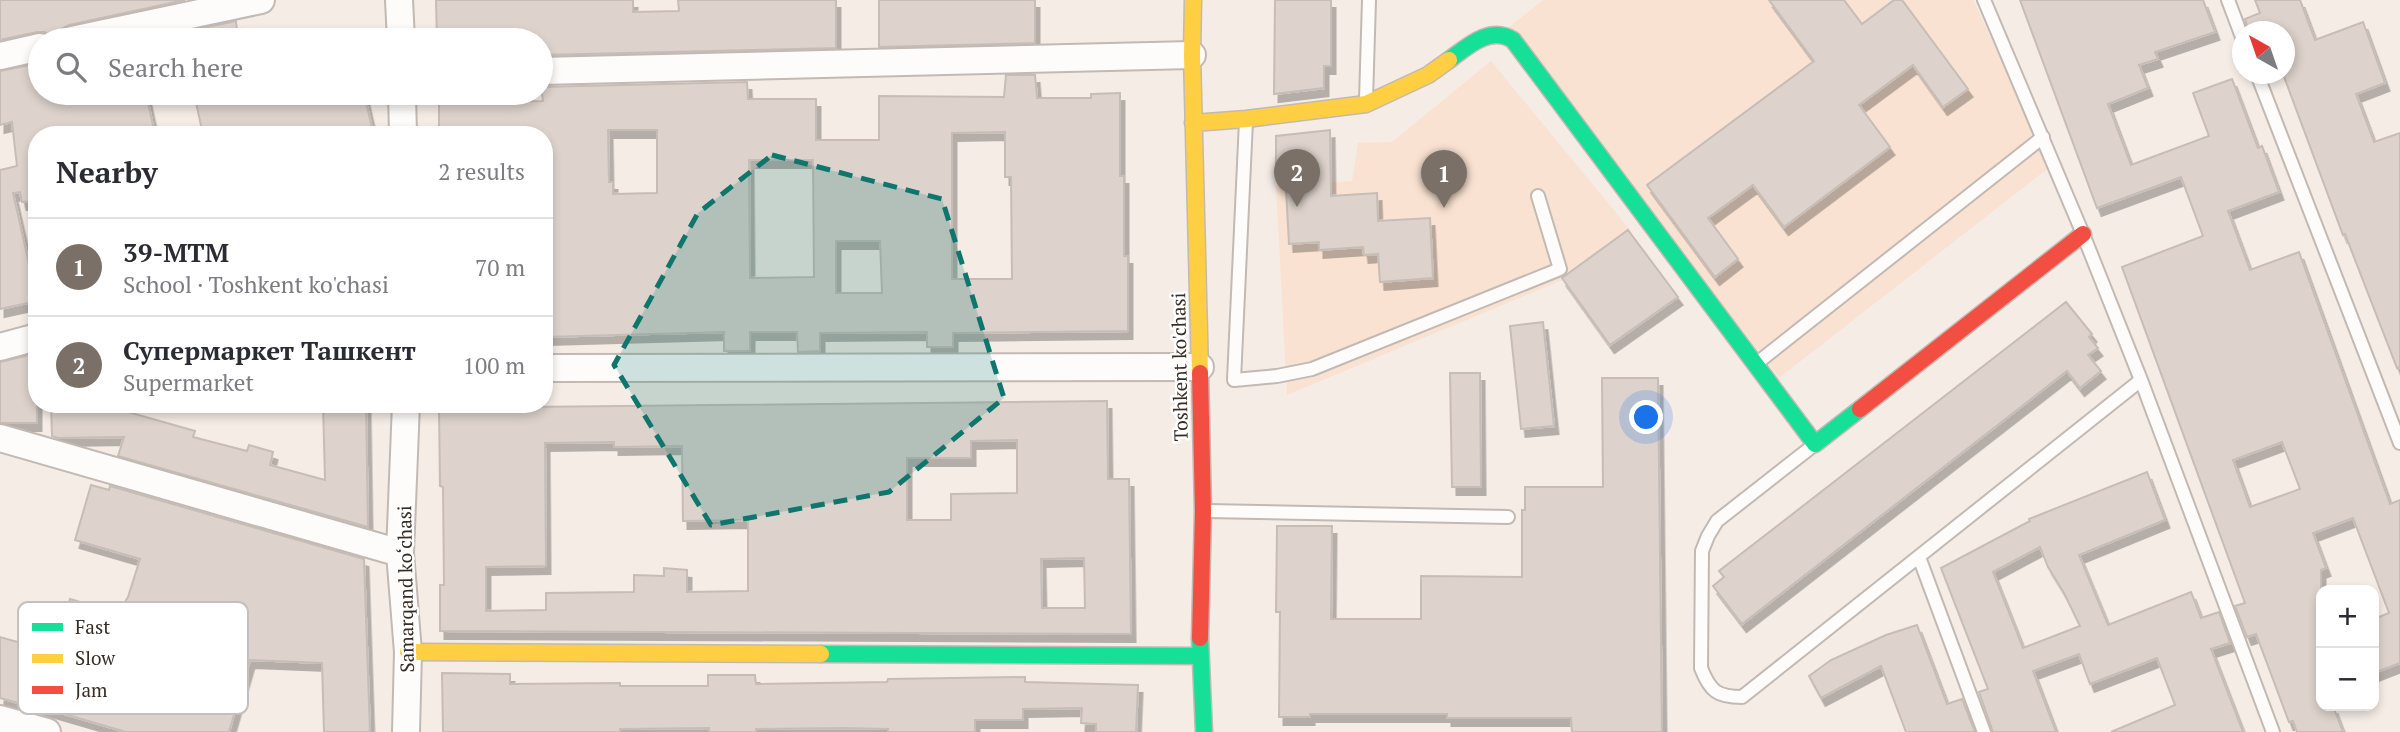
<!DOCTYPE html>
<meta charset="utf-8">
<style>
:root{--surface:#fff;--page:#f2f2f3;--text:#2b2b33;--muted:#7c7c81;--line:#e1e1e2;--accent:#7a7068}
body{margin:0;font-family:"PT Serif",serif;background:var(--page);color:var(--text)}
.controls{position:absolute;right:21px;bottom:21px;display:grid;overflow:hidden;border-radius:14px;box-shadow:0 4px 10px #0003}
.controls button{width:63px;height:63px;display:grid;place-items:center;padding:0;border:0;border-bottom:2px solid var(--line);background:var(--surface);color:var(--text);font:35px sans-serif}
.compass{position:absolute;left:2232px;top:21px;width:63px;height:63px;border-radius:50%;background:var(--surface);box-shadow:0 4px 10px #0003;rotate:320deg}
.you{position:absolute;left:1647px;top:418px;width:24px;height:24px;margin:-18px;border:5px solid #fff;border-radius:50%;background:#1a73e8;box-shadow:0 0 0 10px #1a73e833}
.badge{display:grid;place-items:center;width:46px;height:46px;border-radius:50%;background:var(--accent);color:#fff;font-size:23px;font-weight:700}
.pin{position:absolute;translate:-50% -58px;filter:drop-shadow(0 2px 4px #0008)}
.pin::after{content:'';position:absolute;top:37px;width:24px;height:21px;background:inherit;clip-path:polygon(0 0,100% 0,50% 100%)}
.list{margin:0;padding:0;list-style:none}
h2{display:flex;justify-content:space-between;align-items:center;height:91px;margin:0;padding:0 28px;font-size:30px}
h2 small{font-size:23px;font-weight:400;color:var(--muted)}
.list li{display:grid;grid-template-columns:46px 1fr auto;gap:21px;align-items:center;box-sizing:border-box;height:98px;padding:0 28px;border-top:2px solid var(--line)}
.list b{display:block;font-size:26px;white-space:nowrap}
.list p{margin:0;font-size:23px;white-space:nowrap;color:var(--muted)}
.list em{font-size:23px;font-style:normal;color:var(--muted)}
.icon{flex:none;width:38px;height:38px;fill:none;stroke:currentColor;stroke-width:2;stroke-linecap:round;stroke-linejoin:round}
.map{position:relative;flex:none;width:2400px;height:732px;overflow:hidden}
.search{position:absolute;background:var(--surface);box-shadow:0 4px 10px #0003;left:28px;top:28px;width:525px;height:77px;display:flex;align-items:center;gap:18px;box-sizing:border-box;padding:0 24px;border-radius:38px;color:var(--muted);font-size:26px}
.panel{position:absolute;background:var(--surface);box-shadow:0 4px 10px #0003;left:28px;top:126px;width:525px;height:287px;border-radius:28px}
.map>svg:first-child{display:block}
.built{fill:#f9e2d1}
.building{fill:#ddd3cc;stroke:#c6bdb6;stroke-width:2;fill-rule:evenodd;filter:url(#shadow)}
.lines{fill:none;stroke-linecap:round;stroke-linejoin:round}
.lane-casing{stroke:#c2b9b3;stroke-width:16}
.street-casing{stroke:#c2b9b3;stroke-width:30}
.fast-casing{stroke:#c2b9b3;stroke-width:19}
.slow-casing{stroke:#c2b9b3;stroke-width:19}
.jam-casing{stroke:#c2b9b3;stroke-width:19}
.lane{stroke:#fefcfb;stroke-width:12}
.street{stroke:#fefcfb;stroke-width:26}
.fast{stroke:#16e098;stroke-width:16}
.slow{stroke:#ffcf43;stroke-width:16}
.jam{stroke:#f24e42;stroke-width:16}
.marked{fill:#0f766e;fill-opacity:0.2;stroke:#0f766e;stroke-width:5;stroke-dasharray:14 9;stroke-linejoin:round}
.labels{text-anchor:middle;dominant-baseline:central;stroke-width:5;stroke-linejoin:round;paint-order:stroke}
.street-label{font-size:19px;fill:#382d25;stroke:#fff}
.key{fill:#fff;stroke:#c3c0be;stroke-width:2}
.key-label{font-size:19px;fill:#382d25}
</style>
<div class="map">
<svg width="2400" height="732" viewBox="0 0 2400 732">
<defs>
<filter id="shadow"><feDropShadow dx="4.5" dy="8" stdDeviation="0" flood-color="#0004"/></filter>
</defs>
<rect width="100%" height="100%" fill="#f5ece5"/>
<path class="built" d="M 1543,0 L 1973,0 L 2051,166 L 1779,378 L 1508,28 Z
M 1491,61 L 1631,231 L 1565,279 L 1287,395 L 1276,186 L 1352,181 L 1358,143 L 1392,142 Z"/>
<path class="building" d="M 0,0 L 185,0 L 69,25 L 61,29 L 57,40 L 54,40 L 45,32 L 37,32 L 0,40 Z
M 436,0 L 633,0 L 633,12 L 679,11 L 678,0 L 836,0 L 836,48 L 541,55 L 541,40 L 437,40 Z
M 879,0 L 1035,0 L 1035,43 L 879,47 Z
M 1275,0 L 1331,0 L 1331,66 L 1324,66 L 1324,88 L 1274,94 Z
M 1769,0 L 1844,0 L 1862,24 L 1894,0 L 1902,0 L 1968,89 L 1943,107 L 1913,65 L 1859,105 L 1890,147 L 1784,227 L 1753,185 L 1708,218 L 1738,259 L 1715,277 L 1647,185 L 1814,61 Z
M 2020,0 L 2203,0 L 2215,32 L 2155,52 L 2158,59 L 2139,65 L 2148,88 L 2108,104 L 2131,165 L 2209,136 L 2193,93 L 2232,79 L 2258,148 L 2262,146 L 2279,192 L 2228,211 L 2250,270 L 2299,252 L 2390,504 L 2400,500 L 2400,663 L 2374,673 L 2374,619 L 2389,613 L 2353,518 L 2313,533 L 2326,568 L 2321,570 L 2321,706 L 2333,706 L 2343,732 L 2297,732 L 2293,721 L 2289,722 L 2256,634 L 2247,637 L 2235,606 L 2245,603 L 2122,267 L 2203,236 L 2181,177 L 2097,208 ZM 2282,442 L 2300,489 L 2250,507 L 2233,460 Z
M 2255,0 L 2300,0 L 2315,40 L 2363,22 L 2385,83 L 2356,94 L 2374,142 L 2400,133 L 2400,367 L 2397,368 L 2345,234 L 2343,235 L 2283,74 L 2285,74 L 2285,32 L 2249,32 L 2245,19 L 2260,13 Z
M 236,21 L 238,40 L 147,40 Z
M 40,63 L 40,93 L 146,93 L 155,135 L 37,135 L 37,201 L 22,202 L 20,192 L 13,193 L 31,273 L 37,272 L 37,301 L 0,309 L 0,170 L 17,166 L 12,122 L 0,125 L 0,71 Z
M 1006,75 L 1035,75 L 1037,98 L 1091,98 L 1091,94 L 1120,93 L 1120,176 L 1124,176 L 1124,256 L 1128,256 L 1128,331 L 953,333 L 953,347 L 927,347 L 927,332 L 820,333 L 820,351 L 798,352 L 797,332 L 750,332 L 750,351 L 724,351 L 724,332 L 544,337 L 544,135 L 439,135 L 439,102 L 543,101 L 541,87 L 747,82 L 748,99 L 816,99 L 816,140 L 879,140 L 879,96 L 1004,97 ZM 608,130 L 657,130 L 657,193 L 613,194 L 613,182 L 609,182 ZM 1005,132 L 1005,177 L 1011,177 L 1012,279 L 952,279 L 952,133 ZM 749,160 L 813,160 L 814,277 L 750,278 ZM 836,241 L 880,241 L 882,293 L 836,293 Z
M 194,93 L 364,93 L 372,128 L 345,135 L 203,135 Z
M 1330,130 L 1331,196 L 1377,193 L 1378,221 L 1430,218 L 1433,278 L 1380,282 L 1378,254 L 1364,255 L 1363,247 L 1319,250 L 1319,242 L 1289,244 L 1285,171 L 1276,171 L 1276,136 Z
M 1628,230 L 1678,297 L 1610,345 L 1562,278 Z
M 2066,302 L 2092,334 L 2089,337 L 2098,348 L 2088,355 L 2101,371 L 2080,388 L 2067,371 L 1742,624 L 1713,586 L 1724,577 L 1719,571 Z
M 1543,322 L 1554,426 L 1521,429 L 1510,326 Z
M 30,355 L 37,355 L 37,423 L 0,423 L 0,362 Z
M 1450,373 L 1480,373 L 1481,487 L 1452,487 Z
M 1602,378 L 1658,378 L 1662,732 L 1572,732 L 1571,718 L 1447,718 L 1447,714 L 1310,714 L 1310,717 L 1279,717 L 1280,612 L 1276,612 L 1277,526 L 1332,526 L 1331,619 L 1421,619 L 1421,576 L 1522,577 L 1522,510 L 1525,510 L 1525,487 L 1603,487 Z
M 1107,401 L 1108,479 L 1129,479 L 1131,634 L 440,631 L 440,585 L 444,585 L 443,487 L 440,486 L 439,408 ZM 1017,440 L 1017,493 L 951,494 L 951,520 L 907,520 L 907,458 L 971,458 L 971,441 ZM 614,442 L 614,447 L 682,446 L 683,521 L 748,520 L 748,591 L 687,592 L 687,570 L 664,568 L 664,576 L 634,575 L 634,592 L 546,593 L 546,610 L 486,611 L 486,567 L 546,566 L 545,443 ZM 1084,558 L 1085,608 L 1042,608 L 1041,559 Z
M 51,404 L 129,404 L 128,412 L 195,431 L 193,437 L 247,451 L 249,445 L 273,452 L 270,465 L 325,480 L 323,404 L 366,404 L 368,527 L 118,456 L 124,437 L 58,438 L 52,436 Z
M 2147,472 L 2165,520 L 2079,555 L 2108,625 L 2191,592 L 2201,618 L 2219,612 L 2230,643 L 2211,649 L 2243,732 L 2111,732 L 2175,705 L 2157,658 L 2090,684 L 2079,654 L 2033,671 L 2056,732 L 1993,732 L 1979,692 L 1988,689 L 1941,568 L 2030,521 L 2029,519 ZM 2040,547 L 2048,567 L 2064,593 L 2080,626 L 2023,648 L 1993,572 Z
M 91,485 L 109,490 L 110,486 L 364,559 L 370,732 L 324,732 L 322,663 L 250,660 L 229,732 L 126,732 L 30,704 L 29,706 L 0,698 L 0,637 L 53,652 L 70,599 L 118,613 L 128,597 L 140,559 L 75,540 Z
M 1917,625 L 1947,704 L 1962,699 L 1975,732 L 1906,732 L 1881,666 L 1821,698 L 1809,676 L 1831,660 L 1886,635 Z
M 442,673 L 510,674 L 510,684 L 620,683 L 620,686 L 708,686 L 708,675 L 755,675 L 756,684 L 887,682 L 888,679 L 1025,677 L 1025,682 L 1138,685 L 1136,732 L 1096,732 L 1096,724 L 1081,723 L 1082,708 L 1023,709 L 1023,720 L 975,720 L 975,732 L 888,732 L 888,729 L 844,728 L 756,729 L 756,732 L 709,732 L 709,728 L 620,729 L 620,732 L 443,732 Z"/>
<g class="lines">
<g class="lane-casing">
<path id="lane" d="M 1984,0 L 2083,234 L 2141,380 L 2273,732
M 2228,0 L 2242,37
M 2257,74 L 2400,443
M 1366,100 L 1369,0
M 1246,121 L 1234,380 L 1277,376 L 1312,369 L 1560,269 L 1538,196
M 1757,363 L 2043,137
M 1814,445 L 1717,521 L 1708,536 L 1702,551 L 1701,668 C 1710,691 1717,697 1742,697 L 2141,380
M 1208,511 L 1508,517
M 1919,557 L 1984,732"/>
</g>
<g class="street-casing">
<path id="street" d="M 399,0 L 401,40
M 72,40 L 261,0
M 0,56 L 40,47
M 541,71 L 1192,55
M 402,93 L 403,135
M 0,347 L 37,337
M 544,368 L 1200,367
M 406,404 L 400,553 L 408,652 L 406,732
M 0,438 L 400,553
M 0,719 L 47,732"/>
</g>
<g class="fast-casing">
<path id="fast" d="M 1449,60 C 1467,47 1490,25 1513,40 L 1815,444 L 1860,409
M 1200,638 L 1204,732
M 821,654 L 1200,656"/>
</g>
<g class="slow-casing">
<path id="slow" d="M 1193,0 L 1192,55 L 1200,373
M 1193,123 L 1246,119 L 1366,104 L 1428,75 L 1449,60
M 408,652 L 821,654"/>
</g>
<g class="jam-casing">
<path id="jam" d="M 1200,373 L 1203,511 L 1200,638
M 1860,409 L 2083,234"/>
</g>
<use href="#lane" class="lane"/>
<use href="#street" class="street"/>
<use href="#fast" class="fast"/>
<use href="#slow" class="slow"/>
<use href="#jam" class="jam"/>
</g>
<path class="marked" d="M 772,155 L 942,199 L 1004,398 L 889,492 L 711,525 L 614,365 L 698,213 Z"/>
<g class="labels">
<g class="street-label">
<text transform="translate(1179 367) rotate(-91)">Toshkent ko'chasi</text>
<text transform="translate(405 589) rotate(-91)">Samarqand ko‘chasi</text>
</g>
</g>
<rect x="18" y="602" width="230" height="112" rx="10" class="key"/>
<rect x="32" y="623" width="31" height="8" fill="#16e098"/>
<rect x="32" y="654" width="31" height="9" fill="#ffcf43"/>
<rect x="32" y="686" width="31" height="8" fill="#f24e42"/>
<g class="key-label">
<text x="75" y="634">Fast</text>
<text x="75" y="665">Slow</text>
<text x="75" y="697">Jam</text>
</g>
</svg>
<div class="controls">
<button>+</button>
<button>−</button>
</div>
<svg class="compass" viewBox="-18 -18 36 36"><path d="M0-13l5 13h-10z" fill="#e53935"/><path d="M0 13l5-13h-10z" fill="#7c7c81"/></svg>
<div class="you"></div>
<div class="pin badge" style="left:1444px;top:208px">1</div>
<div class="pin badge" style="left:1297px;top:207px">2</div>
<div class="search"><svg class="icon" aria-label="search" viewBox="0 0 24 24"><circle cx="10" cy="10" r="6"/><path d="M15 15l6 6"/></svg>Search here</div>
<section class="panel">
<h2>Nearby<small>2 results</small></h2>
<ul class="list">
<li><span class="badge">1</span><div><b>39-MTM</b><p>School · Toshkent ko'chasi</p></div><em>70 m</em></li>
<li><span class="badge">2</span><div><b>Супермаркет Ташкент</b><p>Supermarket</p></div><em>100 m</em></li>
</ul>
</section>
</div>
